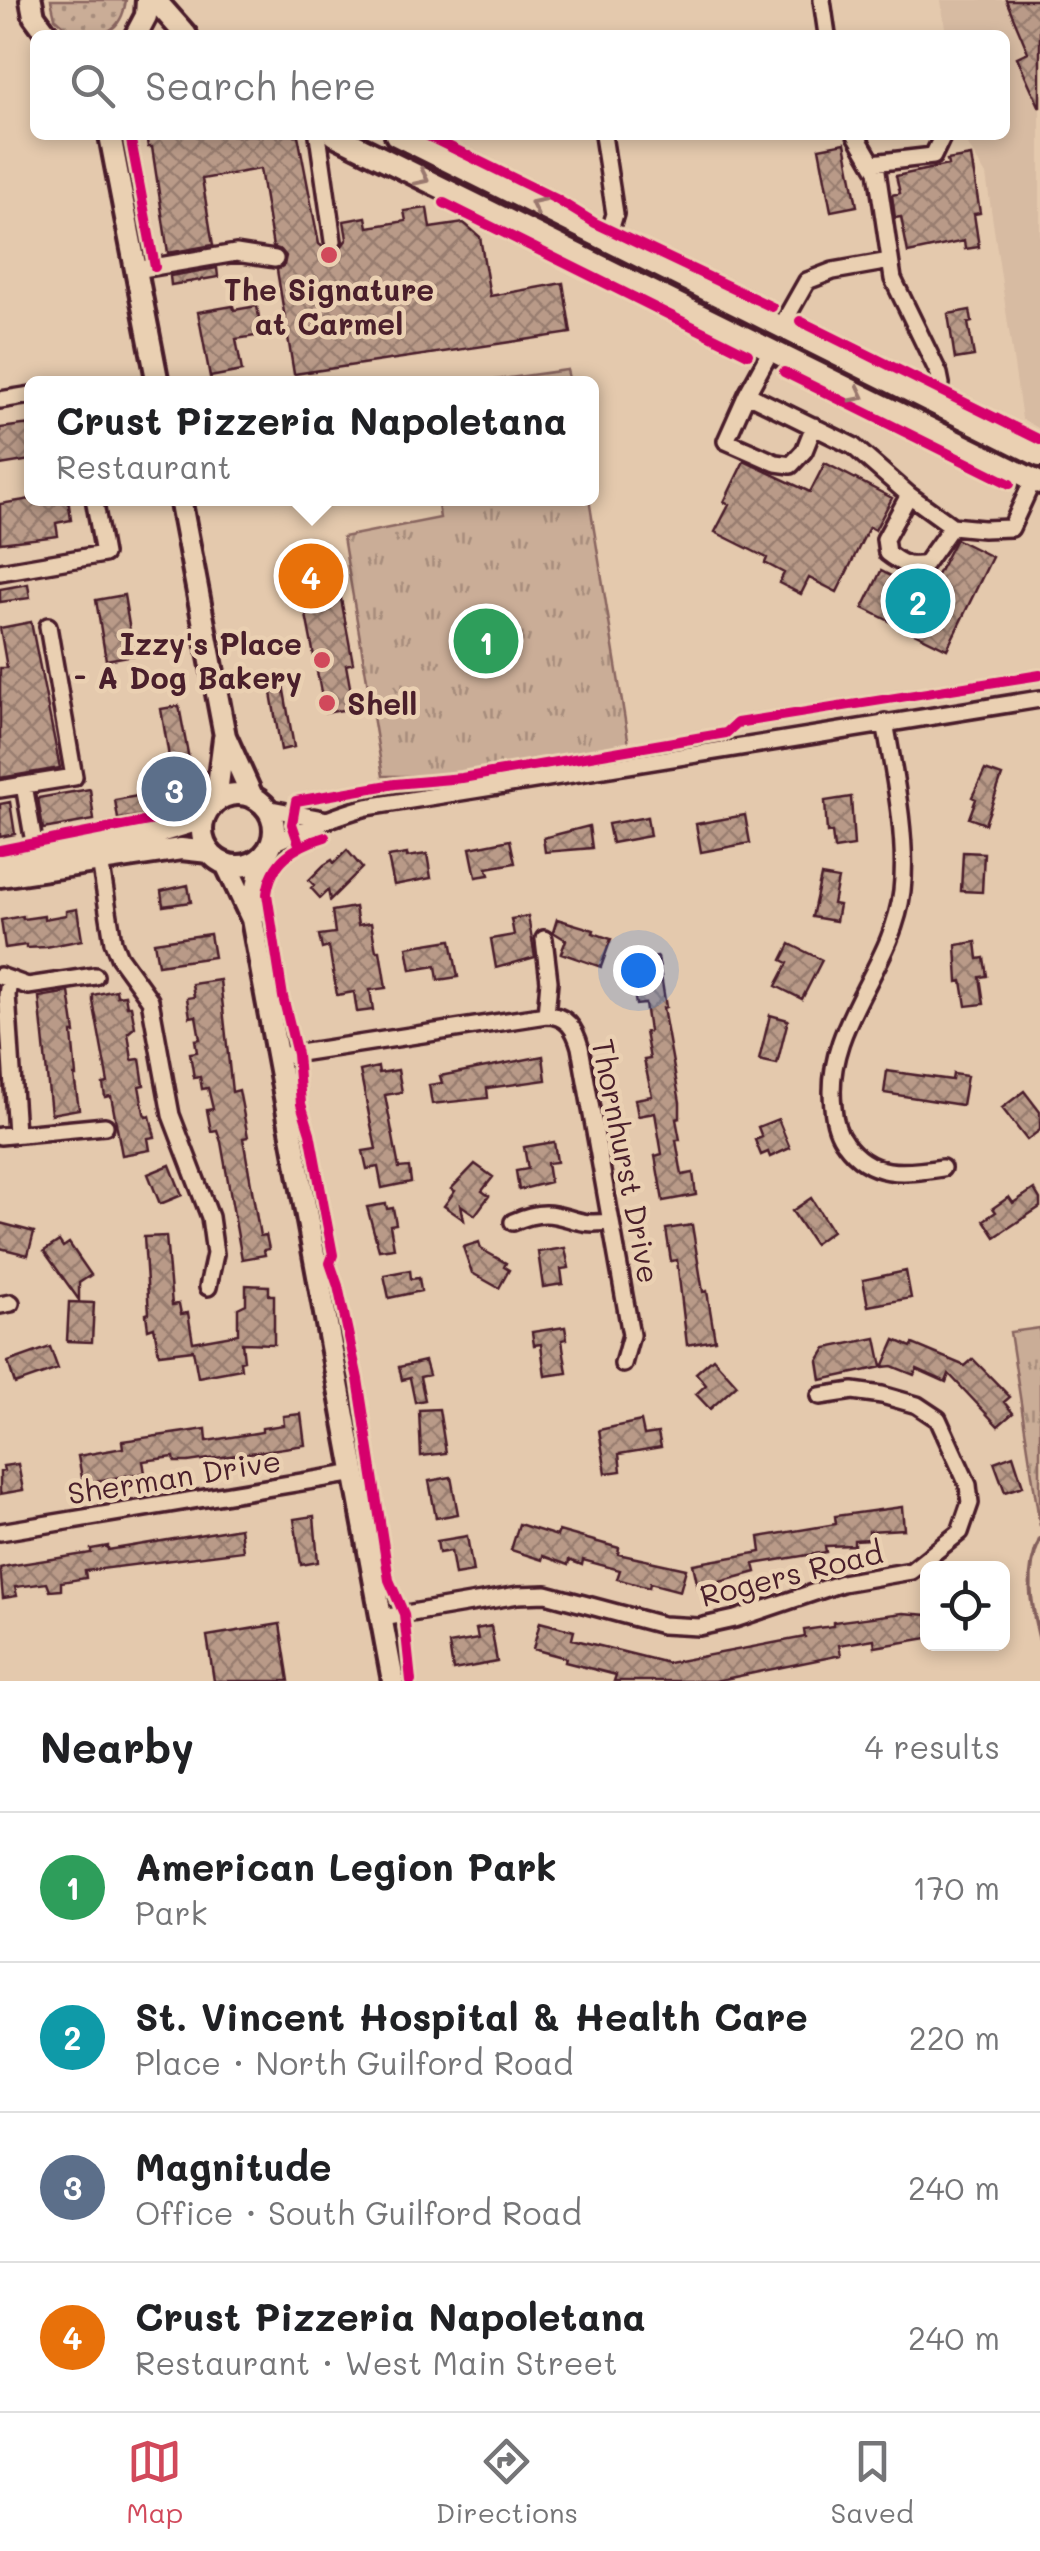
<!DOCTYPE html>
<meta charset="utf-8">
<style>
:root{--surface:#fff;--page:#f6f6f6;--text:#202124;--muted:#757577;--line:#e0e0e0;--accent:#d1495b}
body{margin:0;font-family:Mali,sans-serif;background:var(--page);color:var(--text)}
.controls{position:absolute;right:30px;bottom:30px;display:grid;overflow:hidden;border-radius:15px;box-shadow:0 5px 15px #0003}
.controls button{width:90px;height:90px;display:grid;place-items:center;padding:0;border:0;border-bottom:2px solid var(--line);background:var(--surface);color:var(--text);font:50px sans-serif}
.you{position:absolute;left:638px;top:970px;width:35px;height:35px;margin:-25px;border:8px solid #fff;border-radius:50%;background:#1a73e8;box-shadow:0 0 0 15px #1a73e833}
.badge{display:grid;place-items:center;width:65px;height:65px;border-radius:50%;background:var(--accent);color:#fff;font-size:32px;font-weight:700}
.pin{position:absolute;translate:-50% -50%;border:5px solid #fff;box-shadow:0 2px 10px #0006}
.popup{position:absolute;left:24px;top:376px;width:575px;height:130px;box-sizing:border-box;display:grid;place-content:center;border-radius:15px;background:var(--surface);filter:drop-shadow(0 2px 8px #0005);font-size:32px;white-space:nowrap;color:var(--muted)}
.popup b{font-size:38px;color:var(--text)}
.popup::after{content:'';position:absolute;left:50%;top:100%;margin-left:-20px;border:20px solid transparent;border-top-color:var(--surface)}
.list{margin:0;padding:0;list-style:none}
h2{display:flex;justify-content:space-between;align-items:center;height:130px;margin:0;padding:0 40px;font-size:42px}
h2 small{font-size:32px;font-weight:400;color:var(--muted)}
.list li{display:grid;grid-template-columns:65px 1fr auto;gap:30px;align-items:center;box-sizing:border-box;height:150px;padding:0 40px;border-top:2px solid var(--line)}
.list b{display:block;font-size:38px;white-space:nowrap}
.list p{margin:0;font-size:32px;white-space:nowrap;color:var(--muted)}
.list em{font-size:32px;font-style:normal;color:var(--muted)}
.icon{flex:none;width:55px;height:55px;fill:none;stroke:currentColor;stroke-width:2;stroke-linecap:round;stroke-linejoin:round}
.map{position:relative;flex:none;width:1040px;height:1681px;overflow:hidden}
.search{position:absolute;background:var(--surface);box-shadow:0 5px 15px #0003;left:30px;right:30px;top:30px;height:110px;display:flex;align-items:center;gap:25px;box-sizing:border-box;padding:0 35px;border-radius:15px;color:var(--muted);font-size:38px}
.sheet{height:730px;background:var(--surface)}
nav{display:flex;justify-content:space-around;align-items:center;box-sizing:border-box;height:140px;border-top:2px solid var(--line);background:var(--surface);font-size:28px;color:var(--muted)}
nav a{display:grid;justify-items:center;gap:5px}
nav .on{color:var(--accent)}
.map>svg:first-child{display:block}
.built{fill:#d7bba2}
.grass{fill:url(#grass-dots);stroke:#8a6661;stroke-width:2.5}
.park{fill:url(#park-tufts);stroke:#8a6661;stroke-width:2.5}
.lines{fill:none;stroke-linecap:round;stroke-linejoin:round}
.stream{stroke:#835e5b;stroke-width:4}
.building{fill:url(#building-cross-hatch);stroke:#4a1f2b;stroke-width:2.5}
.minor-casing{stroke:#4a1f2b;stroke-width:22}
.major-casing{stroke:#4a1f2b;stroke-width:28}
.minor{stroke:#ead0b2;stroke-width:15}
.major{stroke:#ead0b2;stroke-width:20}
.cycleway-casing{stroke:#ead0b2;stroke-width:16}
.cycleway{stroke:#d6006c;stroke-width:10}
.oneway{stroke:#9a786e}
.poi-dot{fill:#d1495b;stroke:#ead0b2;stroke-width:4}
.labels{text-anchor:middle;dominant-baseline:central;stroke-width:9;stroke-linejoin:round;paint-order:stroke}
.poi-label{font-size:30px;font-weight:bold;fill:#4a1f2b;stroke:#ead0b2}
.street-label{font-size:30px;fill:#4a1f2b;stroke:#ead0b2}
</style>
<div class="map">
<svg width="1040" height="1681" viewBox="0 0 1040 1681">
<defs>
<pattern id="grass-dots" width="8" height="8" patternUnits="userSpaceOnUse" patternTransform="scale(2.5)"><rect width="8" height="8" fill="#caad97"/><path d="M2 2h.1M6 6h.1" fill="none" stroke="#a68c7b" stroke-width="1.8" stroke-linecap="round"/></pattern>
<pattern id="park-tufts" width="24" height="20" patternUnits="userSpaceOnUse" patternTransform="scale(2.5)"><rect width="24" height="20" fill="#caad97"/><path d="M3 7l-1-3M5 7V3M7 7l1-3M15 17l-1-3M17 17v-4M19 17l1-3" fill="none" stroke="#a68c7b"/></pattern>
<pattern id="building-cross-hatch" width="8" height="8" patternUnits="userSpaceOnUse" patternTransform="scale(2.5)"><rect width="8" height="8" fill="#b99a88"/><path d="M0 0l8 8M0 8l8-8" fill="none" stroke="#987d6f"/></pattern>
</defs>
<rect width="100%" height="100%" fill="#e4c9ad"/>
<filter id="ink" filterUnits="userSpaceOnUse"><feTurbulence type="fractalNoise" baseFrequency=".01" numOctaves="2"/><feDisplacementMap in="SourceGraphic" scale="20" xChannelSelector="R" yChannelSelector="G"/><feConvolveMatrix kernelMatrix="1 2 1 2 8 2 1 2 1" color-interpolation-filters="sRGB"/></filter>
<g filter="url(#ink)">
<path class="built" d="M 941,0 L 1040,0 L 1040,429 L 1022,419 L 986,175 L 962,135 L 1005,135 L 1005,35 L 946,35 Z"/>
<path class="grass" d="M 51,0 L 126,0 C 121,34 104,35 74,35 L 55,18 Z"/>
<path class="park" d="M 567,370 L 570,383 L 474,383 Z
M 437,499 L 589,499 L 629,745 L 437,776 L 383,776 L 343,537 L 440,518 Z
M 1040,1328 L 1040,1526 L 1010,1332 Z"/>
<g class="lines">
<path class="stream" d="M 1040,1539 C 1024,1574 1031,1605 1040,1641"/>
</g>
<path class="building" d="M 1006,0 L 1040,0 L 1040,108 L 1017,57 L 1028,52 Z
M 146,135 L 298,135 L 319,244 L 328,251 L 339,250 L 347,239 L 344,221 L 366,217 L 368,227 L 406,221 L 404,211 L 427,208 L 430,228 L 464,223 L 480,237 L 490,296 L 563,283 L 571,333 L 294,374 L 277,270 L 284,265 L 286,256 L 281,250 L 273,247 L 260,169 L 202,179 L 213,245 L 168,253 L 152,147 L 148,147 Z
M 845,143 L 857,206 L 831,211 L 819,148 Z
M 971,156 L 980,213 L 974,214 L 979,247 L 965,249 L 964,241 L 908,253 L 901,217 L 895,218 L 892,195 L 900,193 L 896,176 L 948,165 L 947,160 Z
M 217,268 L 218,277 L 171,285 L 170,276 Z
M 233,306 L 234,310 L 257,306 L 262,335 L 236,339 L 242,371 L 210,377 L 198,312 Z
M 970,310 L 972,322 L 968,323 L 974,356 L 955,359 L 948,314 Z
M 31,424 L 31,460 L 0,465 L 0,428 Z
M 744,461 L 810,492 L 825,463 L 892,498 L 875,530 L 869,527 L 837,592 L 809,578 L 801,594 L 779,583 L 784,573 L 765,563 L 767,558 L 715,532 L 729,505 L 724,502 Z
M 37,498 L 68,498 L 71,520 L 56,523 L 58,536 L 0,543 L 0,504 Z
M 956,539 L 992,557 L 947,649 L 863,608 L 881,571 L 927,594 Z
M 334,561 L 353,663 L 346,665 L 354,708 L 325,713 L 297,568 Z
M 28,584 L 30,598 L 0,602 L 0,589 Z
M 124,595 L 134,655 L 106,660 L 96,600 Z
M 31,622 L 60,768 L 0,778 L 0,668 L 7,668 L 0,628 Z
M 283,685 L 294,747 L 281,750 L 270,687 Z
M 179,706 L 195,791 L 183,809 L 118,819 L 115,800 L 160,792 L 172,775 L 161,709 Z
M 985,770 L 1002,776 L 985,824 L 969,818 L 976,799 L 972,797 Z
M 90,789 L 94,820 L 43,829 L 38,798 Z
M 851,797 L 854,846 L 834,849 L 832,832 L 827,833 L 825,801 Z
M 10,802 L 15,834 L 0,837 L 0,804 Z
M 745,815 L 750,843 L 701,852 L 696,824 Z
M 647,817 L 650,836 L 612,843 L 608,824 Z
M 589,826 L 592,848 L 545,852 L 543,838 Z
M 510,840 L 515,863 L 487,868 L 489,875 L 476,877 L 470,848 Z
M 347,850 L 362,868 L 330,900 L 328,890 L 320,898 L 311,888 L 314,885 L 309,880 L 324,865 L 332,860 L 334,863 Z
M 963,852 L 984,853 L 982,892 L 961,891 Z
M 407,854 L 407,857 L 427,854 L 431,878 L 394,885 L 388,857 Z
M 821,876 L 838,879 L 833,904 L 839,905 L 836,921 L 812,917 Z
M 188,885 L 191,902 L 163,906 L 161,891 Z
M 355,907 L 358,925 L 371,923 L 376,951 L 380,951 L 386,988 L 370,990 L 373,1010 L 357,1012 L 354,992 L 337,995 L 329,947 L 322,949 L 319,935 L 335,933 L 332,911 Z
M 77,909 L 82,940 L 46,947 L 26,948 L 26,945 L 5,948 L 1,920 L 23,916 L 23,919 L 44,916 L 44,919 L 66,915 L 66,911 Z
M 528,916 L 535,957 L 496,968 L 491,939 L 514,935 L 511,919 Z
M 557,919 L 594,930 L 593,933 L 611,939 L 601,967 L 561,953 L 566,940 L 553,932 Z
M 210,934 L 214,957 L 158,965 L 154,942 Z
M 451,940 L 458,977 L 438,980 L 436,966 L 411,970 L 407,947 Z
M 976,942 L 978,959 L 984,958 L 987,976 L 980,977 L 984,1004 L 966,1006 L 962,981 L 958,982 L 956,945 Z
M 790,944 L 822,960 L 802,999 L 776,986 L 788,963 L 782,960 Z
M 658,957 L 666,1007 L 663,1008 L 680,1102 L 680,1118 L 676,1119 L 680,1140 L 676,1140 L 682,1175 L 693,1173 L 696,1195 L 663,1201 L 655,1156 L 662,1154 L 655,1113 L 638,1116 L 635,1099 L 652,1096 L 644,1060 L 650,1059 L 645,1032 L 649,1031 L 645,1004 L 636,1005 L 630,967 L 638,966 L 637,960 Z
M 220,980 L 232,1092 L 239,1090 L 248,1137 L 243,1138 L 260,1236 L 266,1235 L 269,1249 L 264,1250 L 265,1255 L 242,1259 L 221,1142 L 217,1130 L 211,1131 L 207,1110 L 213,1109 L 208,1088 L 202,1089 L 200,1077 L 194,1078 L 190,1053 L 197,1052 L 195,1040 L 200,1039 L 196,1016 L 190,1017 L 187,998 L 194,997 L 192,984 Z
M 116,990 L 117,996 L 125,995 L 127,1006 L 131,1006 L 135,1027 L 128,1033 L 132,1060 L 140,1059 L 144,1085 L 139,1086 L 144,1113 L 146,1117 L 150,1116 L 155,1137 L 148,1138 L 150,1150 L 122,1155 L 111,1096 L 105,1097 L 103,1084 L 108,1083 L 93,1001 L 93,995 Z
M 69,992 L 75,1033 L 72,1033 L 76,1076 L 74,1076 L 79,1109 L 51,1114 L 39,997 Z
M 770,1015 L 788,1020 L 777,1064 L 759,1060 Z
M 543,1056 L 546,1080 L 487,1088 L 488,1098 L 432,1104 L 429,1085 L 442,1083 L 440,1076 Z
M 378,1067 L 379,1073 L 398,1070 L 402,1092 L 385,1095 L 399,1168 L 409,1167 L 411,1182 L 382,1188 L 378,1167 L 367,1169 L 363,1151 L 376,1149 L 360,1071 Z
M 887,1071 L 952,1080 L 953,1074 L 967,1076 L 962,1105 L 884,1093 Z
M 1024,1091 L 1040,1112 L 1040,1130 L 1027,1140 L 1002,1108 Z
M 778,1119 L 790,1148 L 770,1157 L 768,1152 L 761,1155 L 755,1140 L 762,1137 L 758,1127 Z
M 554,1142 L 557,1162 L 547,1163 L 550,1182 L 519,1190 L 516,1171 L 528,1169 L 524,1147 Z
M 475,1164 L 493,1177 L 482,1191 L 489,1196 L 475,1215 L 461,1205 L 464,1220 L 444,1206 L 455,1191 L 451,1189 Z
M 170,1165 L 182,1195 L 160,1204 L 148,1174 Z
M 1034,1189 L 1040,1199 L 1040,1207 L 995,1237 L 984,1220 L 996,1212 L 993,1208 L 1009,1197 L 1013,1203 Z
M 811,1198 L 832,1231 L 814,1244 L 792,1211 Z
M 386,1204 L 387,1209 L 393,1208 L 396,1224 L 390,1225 L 394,1248 L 379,1250 L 367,1207 Z
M 0,1223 L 34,1232 L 28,1255 L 0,1248 Z
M 692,1225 L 703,1292 L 707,1291 L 715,1340 L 687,1345 L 677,1260 L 671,1261 L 666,1229 Z
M 166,1236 L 172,1305 L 179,1304 L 181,1314 L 188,1313 L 193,1342 L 238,1334 L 238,1308 L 246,1304 L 246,1285 L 269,1286 L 269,1295 L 274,1295 L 274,1344 L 242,1343 L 244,1360 L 240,1361 L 241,1369 L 198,1377 L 193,1350 L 159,1354 L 154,1327 L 148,1329 L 146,1314 L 149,1313 L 144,1237 Z
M 59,1241 L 63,1247 L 69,1243 L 91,1275 L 79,1283 L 79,1300 L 44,1251 Z
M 479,1242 L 481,1249 L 506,1263 L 504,1267 L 509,1270 L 499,1288 L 472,1273 L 463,1247 Z
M 565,1248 L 569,1268 L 561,1269 L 563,1284 L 543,1287 L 538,1252 Z
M 410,1270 L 411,1279 L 419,1278 L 421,1291 L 389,1298 L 384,1275 Z
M 906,1271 L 911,1298 L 868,1306 L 863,1280 Z
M 69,1302 L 94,1303 L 92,1342 L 67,1341 Z
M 565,1327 L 567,1339 L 562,1340 L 567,1373 L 545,1376 L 541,1344 L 534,1345 L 532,1332 Z
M 876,1338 L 882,1367 L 821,1380 L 818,1361 L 826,1348 Z
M 895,1340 L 911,1347 L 913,1344 L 965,1366 L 973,1359 L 1010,1397 L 1004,1402 L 1013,1413 L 998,1426 L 949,1374 L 946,1382 L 917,1369 L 914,1375 L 892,1366 L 883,1367 Z
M 50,1347 L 58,1369 L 15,1384 L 8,1362 Z
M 713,1358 L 737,1385 L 710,1409 L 696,1394 L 706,1385 L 696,1373 Z
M 425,1361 L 429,1375 L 420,1377 L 425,1400 L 415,1402 L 410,1378 L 402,1380 L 399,1367 Z
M 439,1409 L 446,1453 L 421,1456 L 419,1410 Z
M 301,1414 L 305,1445 L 188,1462 L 175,1462 L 174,1457 L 143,1461 L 145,1473 L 83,1483 L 78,1456 L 123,1448 L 122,1441 L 206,1429 L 207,1441 L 262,1432 L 262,1428 L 284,1425 L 283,1416 Z
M 641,1421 L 644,1435 L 658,1433 L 661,1447 L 619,1454 L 621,1471 L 606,1473 L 599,1430 Z
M 1013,1455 L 1023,1486 L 1005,1492 L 994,1462 Z
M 18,1464 L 23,1490 L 0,1494 L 0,1472 L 4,1471 L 3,1466 Z
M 451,1477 L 458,1514 L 436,1518 L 429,1481 Z
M 902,1507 L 904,1529 L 869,1531 L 870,1539 L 854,1540 L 854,1545 L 825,1546 L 826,1552 L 754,1564 L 756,1572 L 698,1588 L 693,1564 L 761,1552 L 759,1537 L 836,1524 L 835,1516 Z
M 314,1516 L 318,1562 L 301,1565 L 294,1519 Z
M 519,1524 L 557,1536 L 559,1531 L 619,1548 L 618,1554 L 686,1569 L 680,1591 L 650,1583 L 649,1588 L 617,1579 L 620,1570 L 583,1560 L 582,1565 L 569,1560 L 568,1565 L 543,1556 L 542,1560 L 511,1550 Z
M 240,1528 L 243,1551 L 85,1571 L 86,1578 L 61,1582 L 61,1590 L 50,1591 L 47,1583 L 15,1587 L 17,1596 L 3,1598 L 0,1568 L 8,1566 L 91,1553 L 91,1549 L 108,1546 L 108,1550 Z
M 467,1536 L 473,1572 L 455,1575 L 451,1551 L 439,1553 L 437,1541 Z
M 903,1613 L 928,1615 L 928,1638 L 875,1647 L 874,1639 L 839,1645 L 841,1655 L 715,1681 L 614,1681 L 616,1675 L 565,1662 L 566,1658 L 533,1649 L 540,1622 L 574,1631 L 572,1639 L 668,1663 L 805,1637 L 804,1630 L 833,1626 L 833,1622 Z
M 280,1624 L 289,1681 L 214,1681 L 207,1636 Z
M 491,1626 L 497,1662 L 453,1670 L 449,1644 L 478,1639 L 476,1629 Z"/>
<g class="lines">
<g class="minor-casing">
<path id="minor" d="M 822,0 L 827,35
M 318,135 L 333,241
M 603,135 L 615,214 L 607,240
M 856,135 L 877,171 L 893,279 L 939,374 L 941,384 L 935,402
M 873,163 L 933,156 L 943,135
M 136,270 L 236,253 L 275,259
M 781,327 L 807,281 L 833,271 L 890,261
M 770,352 L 747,394 L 853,446 L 909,495 L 952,526 L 983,529 L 1011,528 L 1033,480
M 747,394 L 726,441 L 776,463 L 791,465 L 804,451 L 814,426
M 0,400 L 31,395
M 909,495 L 885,539 L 887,553 C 900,563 909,568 925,564 L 952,526
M 0,572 L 104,554 L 94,498
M 885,722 C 894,773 908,840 902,891 C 893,969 823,1025 833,1107 C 834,1120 837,1133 845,1143 C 870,1178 904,1174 942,1168
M 24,785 L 37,860
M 0,789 L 74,777 L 48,626
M 266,808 L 323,819
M 271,844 C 303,829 333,816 367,807 L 1040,699
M 99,854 L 113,942 L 119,957 L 150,1000 L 171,1115 L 210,1217 L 215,1254 L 208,1287
M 544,939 L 549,981 L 546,1015
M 0,976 L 28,986 L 95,976
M 9,982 L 7,995 L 16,1133
M 280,1056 L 546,1015 C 567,1015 575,1029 580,1047 L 631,1335 L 623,1364
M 0,1136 L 105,1126
M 513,1222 C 562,1200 567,1231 611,1221
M 0,1305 L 11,1303
M 0,1532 L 356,1473
M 382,1618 L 518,1595 L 546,1594 L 662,1625 L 699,1627 L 735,1619 L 842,1583 L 911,1571 L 960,1532 L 970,1503 L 968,1485 L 938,1419 L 917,1405 L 882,1395 L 853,1391 L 820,1396"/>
</g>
<g class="major-casing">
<path id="major" d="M 31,0 L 34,16 L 48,35
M 155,0 L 186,35
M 136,35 L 146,16 L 147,0
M 110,135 L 158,384
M 335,135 L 1040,483
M 396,135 L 1040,456
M 180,498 L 225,736 L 252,796
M202 830a36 36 0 1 1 72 0a36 36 0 1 1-72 0Z
M 216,801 L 224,738
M 262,857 L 252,919 L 393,1681
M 0,859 L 140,838 L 203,819
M 226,864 L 252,919
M 0,876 L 181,849 L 209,852"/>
</g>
<use href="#minor" class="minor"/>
<use href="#major" class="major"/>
<g class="cycleway-casing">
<path id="cycleway" d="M 130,135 L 155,267
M 426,135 L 556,199 L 595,223 L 772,307
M 444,203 L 748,354
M 800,321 L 1040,440
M 784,372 L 1010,484
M 325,837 C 294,846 271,861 267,894 L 283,997 L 297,1054 L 301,1104 L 310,1133 L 333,1255 L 330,1263 L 338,1286 L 358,1379 L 389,1580 L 404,1614 L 411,1681
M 300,847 L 292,824 L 296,801 L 395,784 L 462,778 L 726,733 L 737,723 L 1040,675
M 0,850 L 189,813"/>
</g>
<use href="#cycleway" class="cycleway"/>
</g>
<defs><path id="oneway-chevron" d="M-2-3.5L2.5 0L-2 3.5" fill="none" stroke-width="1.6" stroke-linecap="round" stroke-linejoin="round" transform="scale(2.5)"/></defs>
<g class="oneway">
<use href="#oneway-chevron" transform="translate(422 178) rotate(26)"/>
<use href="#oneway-chevron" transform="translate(537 205) rotate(-154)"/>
<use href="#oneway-chevron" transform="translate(858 395) rotate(27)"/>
</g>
</g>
<g class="poi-dot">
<circle cx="329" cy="255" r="10"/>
<circle cx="322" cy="660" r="10"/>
<circle cx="327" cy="703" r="10"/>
</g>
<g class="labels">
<g class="poi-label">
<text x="329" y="289">The Signature<tspan x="329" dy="34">at Carmel</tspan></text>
<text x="302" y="643" text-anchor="end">Izzy's Place<tspan x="302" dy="34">- A Dog Bakery</tspan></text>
<text x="347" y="703" text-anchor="start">Shell</text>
</g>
<g class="street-label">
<text transform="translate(627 1161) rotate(79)">Thornhurst Drive</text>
<text transform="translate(174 1476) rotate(-9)">Sherman Drive</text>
<text transform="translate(791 1573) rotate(-14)">Rogers Road</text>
</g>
</g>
</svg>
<div class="controls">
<button><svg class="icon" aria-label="locate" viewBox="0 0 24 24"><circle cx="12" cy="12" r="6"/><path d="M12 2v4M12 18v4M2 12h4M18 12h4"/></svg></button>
</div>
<div class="you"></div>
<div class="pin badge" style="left:486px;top:641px;background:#2e9e5b">1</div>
<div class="pin badge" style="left:918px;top:601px;background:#0f9aa8">2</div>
<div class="pin badge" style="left:174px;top:789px;background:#5c6f8a">3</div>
<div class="pin badge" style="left:311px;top:576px;background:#e8710a">4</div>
<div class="popup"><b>Crust Pizzeria Napoletana</b>Restaurant</div>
<div class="search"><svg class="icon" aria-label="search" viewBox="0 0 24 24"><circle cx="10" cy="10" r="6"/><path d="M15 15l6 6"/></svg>Search here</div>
</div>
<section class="sheet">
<h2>Nearby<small>4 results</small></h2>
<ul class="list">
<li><span class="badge" style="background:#2e9e5b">1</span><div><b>American Legion Park</b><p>Park</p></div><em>170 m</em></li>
<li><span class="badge" style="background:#0f9aa8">2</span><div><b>St. Vincent Hospital &amp; Health Care</b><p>Place · North Guilford Road</p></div><em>220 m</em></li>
<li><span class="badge" style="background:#5c6f8a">3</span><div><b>Magnitude</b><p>Office · South Guilford Road</p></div><em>240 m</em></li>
<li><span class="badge" style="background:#e8710a">4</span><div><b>Crust Pizzeria Napoletana</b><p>Restaurant · West Main Street</p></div><em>240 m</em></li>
</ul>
</section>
<nav>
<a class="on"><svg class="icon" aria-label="map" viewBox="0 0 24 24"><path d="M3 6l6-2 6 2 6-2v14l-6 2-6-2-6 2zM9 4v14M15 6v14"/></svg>Map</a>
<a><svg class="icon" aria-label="directions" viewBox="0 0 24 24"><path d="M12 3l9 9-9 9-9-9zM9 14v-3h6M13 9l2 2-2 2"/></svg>Directions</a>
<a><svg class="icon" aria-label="saved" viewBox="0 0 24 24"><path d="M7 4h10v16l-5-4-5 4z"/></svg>Saved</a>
</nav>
